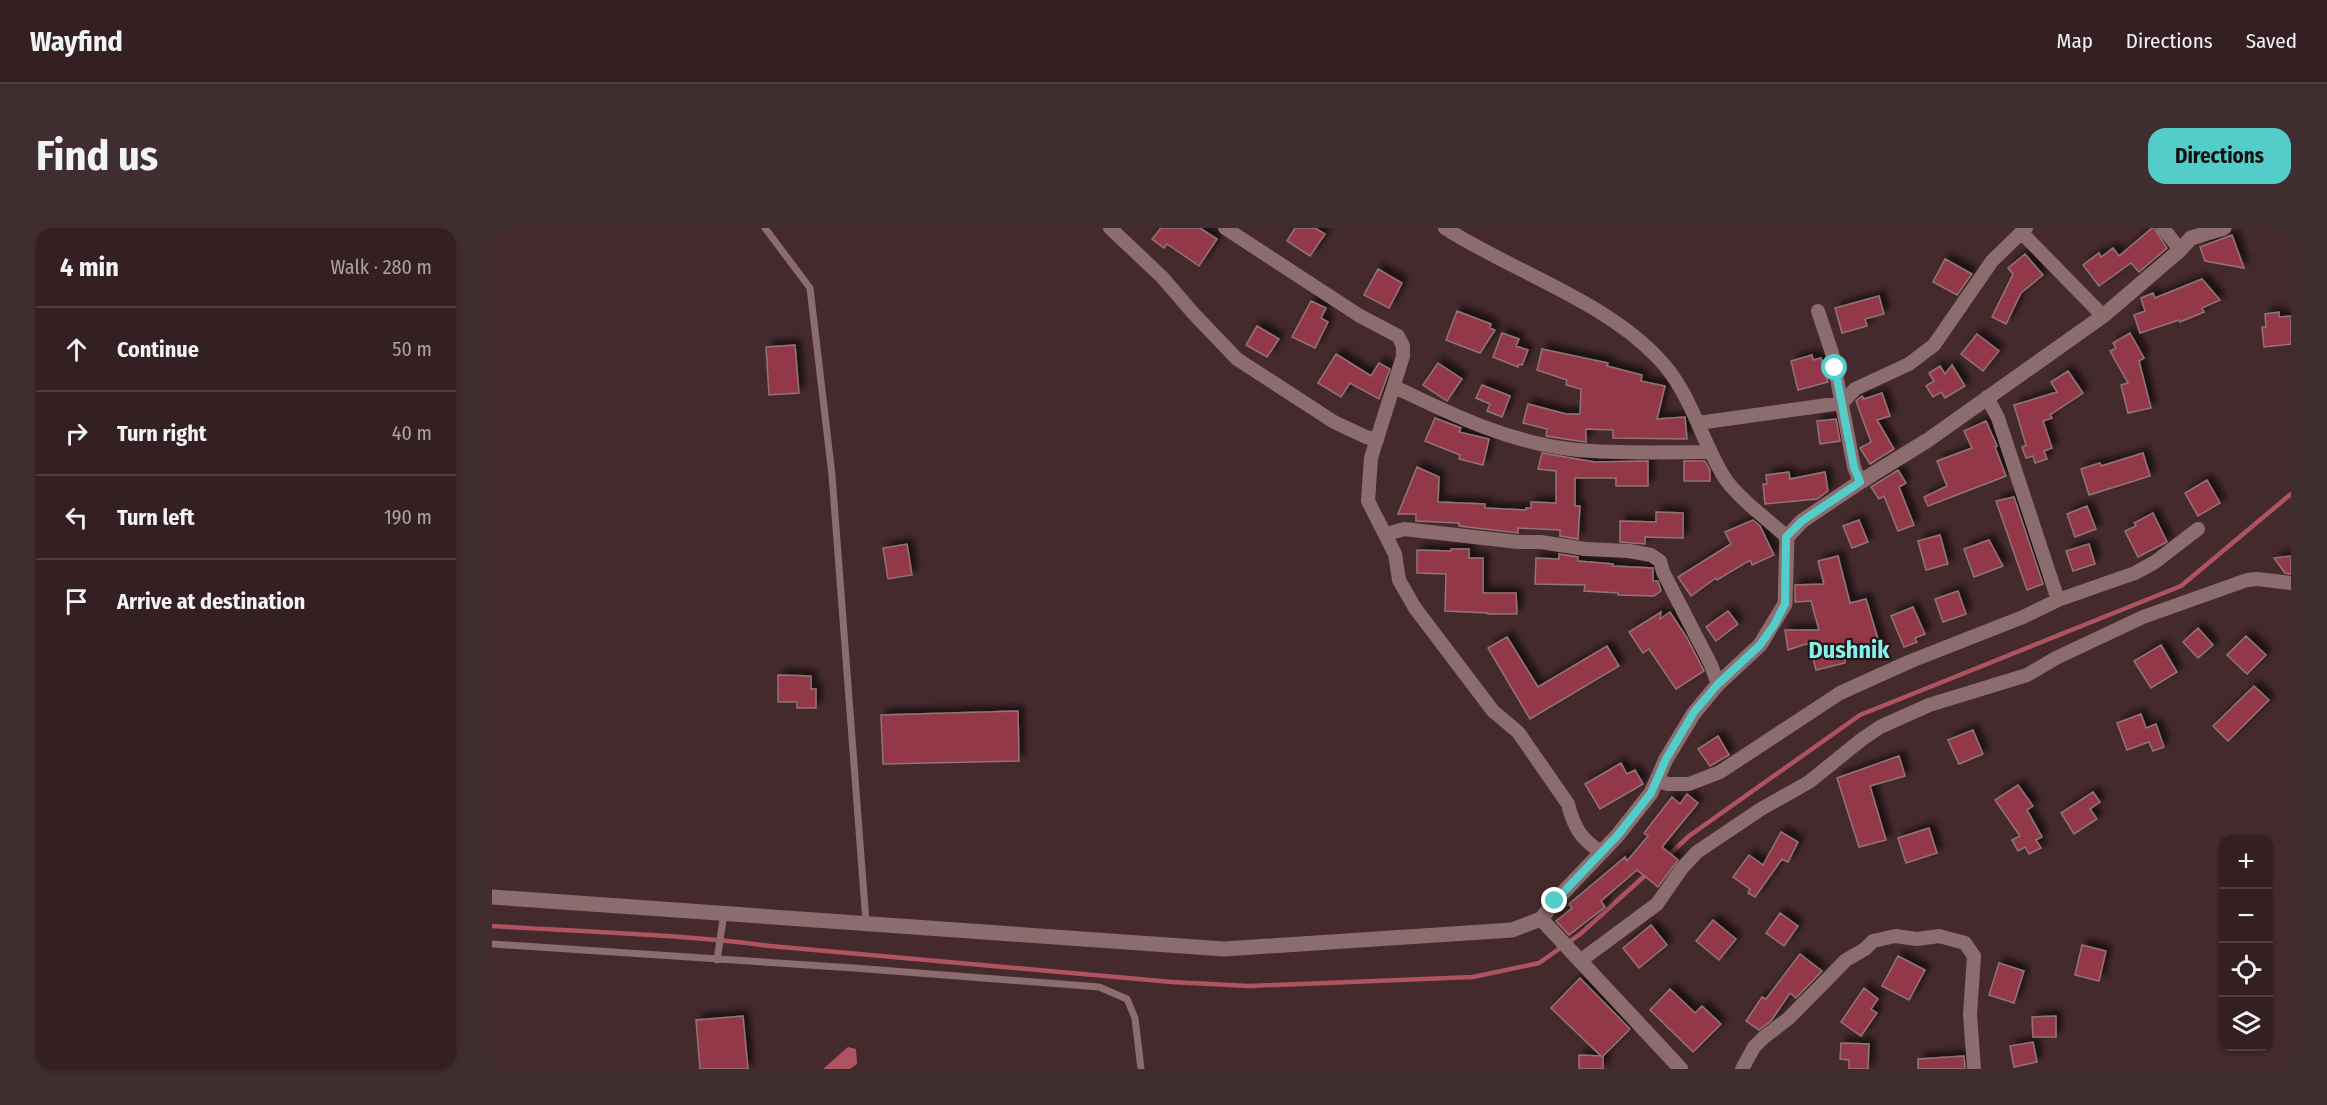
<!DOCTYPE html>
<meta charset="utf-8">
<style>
:root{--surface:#342022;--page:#3f2d2f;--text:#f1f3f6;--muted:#a9a3a5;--line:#4e3e40;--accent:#53cdc9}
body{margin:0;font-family:"Fira Sans Condensed",sans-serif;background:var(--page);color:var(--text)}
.controls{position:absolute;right:18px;bottom:18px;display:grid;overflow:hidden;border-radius:12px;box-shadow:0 2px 4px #0004}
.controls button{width:54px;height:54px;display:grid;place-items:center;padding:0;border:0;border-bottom:2px solid var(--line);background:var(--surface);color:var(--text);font:30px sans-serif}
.stop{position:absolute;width:18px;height:18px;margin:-14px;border:4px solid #53cdc9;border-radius:50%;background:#fff}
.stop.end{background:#53cdc9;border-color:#fff;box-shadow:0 2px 6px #0008}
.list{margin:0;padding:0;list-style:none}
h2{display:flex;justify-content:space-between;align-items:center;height:78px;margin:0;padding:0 24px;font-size:26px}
h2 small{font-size:20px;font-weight:400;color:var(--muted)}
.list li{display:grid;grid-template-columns:39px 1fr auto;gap:18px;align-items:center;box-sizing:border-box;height:84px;padding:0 24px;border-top:2px solid var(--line)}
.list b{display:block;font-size:22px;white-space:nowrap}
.list em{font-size:20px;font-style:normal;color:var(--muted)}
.icon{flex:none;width:33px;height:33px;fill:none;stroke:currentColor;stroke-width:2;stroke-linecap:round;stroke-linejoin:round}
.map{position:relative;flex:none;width:1799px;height:841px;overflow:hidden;border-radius:18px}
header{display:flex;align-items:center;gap:36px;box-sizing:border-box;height:84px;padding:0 30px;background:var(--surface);border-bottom:2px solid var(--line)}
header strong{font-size:28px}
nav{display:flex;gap:33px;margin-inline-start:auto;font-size:21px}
.intro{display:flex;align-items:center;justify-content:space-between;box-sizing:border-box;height:144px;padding:0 36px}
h1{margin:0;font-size:42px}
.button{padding:15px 27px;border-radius:18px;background:var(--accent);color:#111;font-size:21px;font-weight:700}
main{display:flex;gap:36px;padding:0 36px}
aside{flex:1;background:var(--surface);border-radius:18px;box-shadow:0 2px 4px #0004}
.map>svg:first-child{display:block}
.water{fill:#af5361}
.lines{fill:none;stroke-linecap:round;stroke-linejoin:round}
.stream{stroke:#af5361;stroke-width:4.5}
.building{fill:#923948;stroke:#927376;stroke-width:1.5;filter:url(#shadow)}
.service{stroke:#8c6c6f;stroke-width:7}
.minor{stroke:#8c6c6f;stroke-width:14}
.tertiary{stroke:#8c6c6f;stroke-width:15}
.route{stroke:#53cdc9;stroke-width:8}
.labels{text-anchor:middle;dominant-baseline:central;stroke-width:4.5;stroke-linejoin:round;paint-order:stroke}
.quarter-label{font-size:24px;font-weight:bold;fill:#85f0ec;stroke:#231718}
</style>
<header>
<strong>Wayfind</strong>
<nav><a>Map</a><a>Directions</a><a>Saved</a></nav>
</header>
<div class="intro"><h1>Find us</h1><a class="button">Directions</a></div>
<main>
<aside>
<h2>4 min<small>Walk · 280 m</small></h2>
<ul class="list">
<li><svg class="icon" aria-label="ahead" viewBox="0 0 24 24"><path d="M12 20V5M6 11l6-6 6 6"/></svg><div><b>Continue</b></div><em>50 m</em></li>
<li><svg class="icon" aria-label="right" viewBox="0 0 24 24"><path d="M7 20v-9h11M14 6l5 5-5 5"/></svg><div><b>Turn right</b></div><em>40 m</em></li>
<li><svg class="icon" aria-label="left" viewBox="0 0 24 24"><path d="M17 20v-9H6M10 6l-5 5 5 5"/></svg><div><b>Turn left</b></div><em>190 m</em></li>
<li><svg class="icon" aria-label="arrive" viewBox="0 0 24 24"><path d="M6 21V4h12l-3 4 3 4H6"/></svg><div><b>Arrive at destination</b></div></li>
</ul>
</aside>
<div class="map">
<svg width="1799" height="841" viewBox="0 0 1799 841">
<defs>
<filter id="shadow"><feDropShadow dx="5.5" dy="-5.5" stdDeviation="3" flood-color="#0009"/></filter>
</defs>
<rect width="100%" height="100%" fill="#452a2d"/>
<path class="water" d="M 356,819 L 364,821 L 365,836 L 358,841 L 331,841 Z"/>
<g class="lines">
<path class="stream" d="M 1175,629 L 1197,608 L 1368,487 L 1689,358 L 1799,266
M 0,698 C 92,704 186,706 278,718 L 680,754 L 757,758 L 981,749 L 1047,735 L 1087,707 L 1157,644"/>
</g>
<path class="building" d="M 669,0 L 708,0 L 725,11 L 707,38 L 675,16 L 672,20 L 660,11 Z
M 803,0 L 823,0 L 833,6 L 818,28 L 795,13 Z
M 1660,0 L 1662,0 L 1675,20 L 1647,44 L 1639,35 L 1607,58 L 1591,37 L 1607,25 L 1609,29 L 1621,20 L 1627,28 Z
M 1740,7 L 1752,40 L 1713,33 L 1708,19 Z
M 1533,26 L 1551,47 L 1529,65 L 1514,96 L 1500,89 L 1521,46 L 1516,40 Z
M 1453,31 L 1480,46 L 1465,67 L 1441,54 Z
M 886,41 L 910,55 L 897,80 L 872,67 Z
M 1710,51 L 1728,72 L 1710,80 L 1712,84 L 1688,94 L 1687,92 L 1648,105 L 1642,87 L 1653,83 L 1649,70 L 1661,65 L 1663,70 Z
M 1387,68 L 1392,86 L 1373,91 L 1375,98 L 1350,105 L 1343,80 Z
M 819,73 L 834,80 L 829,90 L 836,94 L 823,120 L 800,109 Z
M 965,83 L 999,96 L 998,100 L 1003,102 L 988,125 L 954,112 Z
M 1787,84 L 1787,89 L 1799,88 L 1799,116 L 1772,119 L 1770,99 L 1774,99 L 1773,86 Z
M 765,98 L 787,111 L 775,129 L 754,117 Z
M 1010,105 L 1027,111 L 1024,118 L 1036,122 L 1030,137 L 1027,136 L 1026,139 L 1001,129 Z
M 1638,105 L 1652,130 L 1647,133 L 1659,180 L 1636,185 L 1629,157 L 1636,155 L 1618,123 L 1624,120 L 1621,115 Z
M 1485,106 L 1507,123 L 1491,143 L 1469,126 Z
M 303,117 L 307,165 L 277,167 L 274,119 Z
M 1050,121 L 1116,135 L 1115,138 L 1150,147 L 1149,153 L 1173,158 L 1165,191 L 1193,189 L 1195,211 L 1121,210 L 1121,202 L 1094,201 L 1094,214 L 1086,213 L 1054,208 L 1055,201 L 1031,195 L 1036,176 L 1074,186 L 1088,186 L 1089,161 L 1074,157 L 1075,152 L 1045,142 Z
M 844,126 L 879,148 L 887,135 L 898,141 L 887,171 L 858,155 L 849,169 L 826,155 Z
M 1320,127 L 1321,132 L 1329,130 L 1336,154 L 1306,162 L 1299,133 Z
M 946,135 L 970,151 L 955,173 L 931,157 Z
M 1460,137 L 1473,158 L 1453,170 L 1449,164 L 1441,169 L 1434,158 L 1442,153 L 1437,145 L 1448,138 L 1453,146 Z
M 1576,143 L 1591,165 L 1558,187 L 1560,190 L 1551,193 L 1560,220 L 1552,223 L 1555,231 L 1543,235 L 1541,228 L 1534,230 L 1530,219 L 1534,217 L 1522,177 L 1565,164 L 1559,154 Z
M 990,157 L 1018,168 L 1010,189 L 995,183 L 998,176 L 984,170 Z
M 1390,165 L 1398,188 L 1385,192 L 1402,221 L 1378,236 L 1368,220 L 1379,214 L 1364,173 L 1370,168 L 1372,171 Z
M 943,190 L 969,200 L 967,204 L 997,211 L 991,237 L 967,231 L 968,227 L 933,213 Z
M 1344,191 L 1348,213 L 1328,216 L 1325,193 Z
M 1494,193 L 1505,218 L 1503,219 L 1514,248 L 1436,278 L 1432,269 L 1455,258 L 1445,233 L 1480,220 L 1472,203 Z
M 1050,225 L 1103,234 L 1156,233 L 1156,258 L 1124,258 L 1124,250 L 1083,250 L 1083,278 L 1088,278 L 1086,311 L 1068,308 L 1068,302 L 1026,300 L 1026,305 L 967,298 L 967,295 L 924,293 L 924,286 L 906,286 L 925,239 L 947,249 L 946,274 L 993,276 L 993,280 L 1034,282 L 1034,280 L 1039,280 L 1039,274 L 1064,275 L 1064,243 L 1046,241 Z
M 1651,225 L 1658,248 L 1597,267 L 1589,241 L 1608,235 L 1609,238 Z
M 1192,233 L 1213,233 L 1218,242 L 1218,253 L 1192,253 Z
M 1406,242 L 1414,255 L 1407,259 L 1422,297 L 1406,303 L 1392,268 L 1387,271 L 1379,259 Z
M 1297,244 L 1298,251 L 1333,244 L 1336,263 L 1325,271 L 1273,276 L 1271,256 L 1275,256 L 1274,247 Z
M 1715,252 L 1728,275 L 1706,288 L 1693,265 Z
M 1522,269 L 1551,356 L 1535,362 L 1504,273 Z
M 1595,278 L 1604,301 L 1583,309 L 1575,286 Z
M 1164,284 L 1191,285 L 1191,310 L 1153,309 L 1153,316 L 1128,314 L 1128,293 L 1164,294 Z
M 1661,285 L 1675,314 L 1646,329 L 1633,303 L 1644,298 L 1642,295 Z
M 1261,292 L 1268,298 L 1282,327 L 1260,337 L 1258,332 L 1225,352 L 1224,350 L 1199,368 L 1186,349 L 1239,316 L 1233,304 Z
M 1367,292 L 1376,314 L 1360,320 L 1351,298 Z
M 1448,307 L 1456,336 L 1434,342 L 1426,313 Z
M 1497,312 L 1511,338 L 1482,349 L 1472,321 Z
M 415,316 L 420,347 L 396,351 L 391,320 Z
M 1597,316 L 1603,336 L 1581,343 L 1574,323 Z
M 959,321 L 977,321 L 977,330 L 991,330 L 991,365 L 1024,365 L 1025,386 L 996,386 L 996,385 L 953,383 L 954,346 L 925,345 L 925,322 L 959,323 Z
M 1067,326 L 1086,329 L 1086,333 L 1121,336 L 1121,338 L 1161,340 L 1161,353 L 1166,353 L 1169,363 L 1162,368 L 1126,367 L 1126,365 L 1092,363 L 1093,357 L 1043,356 L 1044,330 L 1067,331 Z
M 1346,328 L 1358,375 L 1374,371 L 1389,421 L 1353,432 L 1353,435 L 1324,442 L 1317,415 L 1296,422 L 1293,402 L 1327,402 L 1319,373 L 1303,374 L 1303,357 L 1332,356 L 1326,333 Z
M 1799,328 L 1799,346 L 1793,345 L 1782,330 Z
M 1466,363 L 1474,386 L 1451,394 L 1443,371 Z
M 1421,379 L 1433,406 L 1423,410 L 1425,414 L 1412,419 L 1399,388 Z
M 1236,383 L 1246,396 L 1224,413 L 1214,399 Z
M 1169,384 L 1168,391 L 1178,384 L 1195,410 L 1212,443 L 1184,461 L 1157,421 L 1151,425 L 1137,404 Z
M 1706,400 L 1721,417 L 1706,430 L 1691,414 Z
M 1754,408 L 1774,427 L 1755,446 L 1735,427 Z
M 1015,409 L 1046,459 L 1115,418 L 1127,438 L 1038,491 L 996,420 Z
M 1669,417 L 1685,444 L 1659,460 L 1642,433 Z
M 286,447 L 319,448 L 319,461 L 324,461 L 324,480 L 305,480 L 305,474 L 286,474 Z
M 1762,458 L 1777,472 L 1736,513 L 1721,498 Z
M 526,483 L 527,533 L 391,536 L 389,487 Z
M 1649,486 L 1654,500 L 1664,496 L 1672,519 L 1661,523 L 1657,514 L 1635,522 L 1625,495 Z
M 1481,502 L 1491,526 L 1467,536 L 1456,512 Z
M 1226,508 L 1237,527 L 1218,538 L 1206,521 Z
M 1407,528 L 1413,548 L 1378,558 L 1394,612 L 1367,619 L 1345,550 Z
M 1129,535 L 1135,546 L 1143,542 L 1151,556 L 1108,581 L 1093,556 Z
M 1526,557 L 1541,578 L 1535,582 L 1550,609 L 1544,612 L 1549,620 L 1537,626 L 1533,619 L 1526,623 L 1520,612 L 1528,608 L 1503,572 Z
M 1601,564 L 1608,574 L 1598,581 L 1605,591 L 1582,606 L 1569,585 Z
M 1195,566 L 1206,575 L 1170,619 L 1186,632 L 1166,659 L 1145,642 L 1109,673 L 1113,679 L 1077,707 L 1064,693 L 1080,680 L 1077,676 L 1133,629 L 1135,633 L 1156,608 L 1152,605 L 1180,569 L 1188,576 Z
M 1437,600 L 1445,625 L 1414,635 L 1406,610 Z
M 1289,604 L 1306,614 L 1296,634 L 1290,631 L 1263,669 L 1256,665 L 1258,661 L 1241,649 L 1257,627 L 1271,637 Z
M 1288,685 L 1306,698 L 1292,718 L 1274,705 Z
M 1221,692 L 1244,711 L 1227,732 L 1204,713 Z
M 1159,697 L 1175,717 L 1147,740 L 1131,720 Z
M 1590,717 L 1614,723 L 1607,753 L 1583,747 Z
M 1308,726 L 1330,743 L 1304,770 L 1298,765 L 1279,793 L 1267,802 L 1254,793 L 1270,769 L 1274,771 Z
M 1406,728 L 1433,742 L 1417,772 L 1390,758 Z
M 1507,735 L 1532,743 L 1522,775 L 1497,767 Z
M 1088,750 L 1138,801 L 1111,828 L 1111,841 L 1087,841 L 1087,827 L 1109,828 L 1059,780 Z
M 1372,760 L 1386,771 L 1379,781 L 1385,785 L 1369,808 L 1349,794 Z
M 1178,761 L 1203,785 L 1210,778 L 1229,796 L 1201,824 L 1158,782 Z
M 251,788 L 256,841 L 208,841 L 204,792 Z
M 1564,788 L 1564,809 L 1541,809 L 1540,789 Z
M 1541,814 L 1545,834 L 1522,839 L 1518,818 Z
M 1349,815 L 1377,816 L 1376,841 L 1357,841 L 1357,832 L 1348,831 Z
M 1472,828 L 1473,841 L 1426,841 L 1426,831 Z"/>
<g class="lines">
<path class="service" d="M 273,0 L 318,60 L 340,247 L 374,694
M 0,716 L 362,740 L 607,759 L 635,771 L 643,790 L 649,841
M 225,732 L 232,685"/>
<path class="minor" d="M 618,0 L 670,49 L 701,85 L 745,131 L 842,194 L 874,209 L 885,212
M 733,0 L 868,88 L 906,108 L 911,118 L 911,128 L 879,230 L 876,273 L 903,326 L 907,352 L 923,380 L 1001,483 L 1026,504 L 1076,576 C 1082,600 1089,611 1109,624
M 953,0 C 1020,43 1111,72 1166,130 C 1199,164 1208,210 1232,249 C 1245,269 1276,292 1295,309
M 1671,0 L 1688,22
M 1530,5 L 1611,88
M 1326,83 L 1340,125 L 1362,239 L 1368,254
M 903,159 C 960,187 1021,216 1085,222 C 1129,226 1175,224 1219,224
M 1495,169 L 1506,190 L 1566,372
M 1206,195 L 1350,175 L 1363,161 L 1417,136 L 1442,117 L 1500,33 L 1534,0
M 895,306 L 912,301 L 1026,314 L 1049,314 L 1093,321 L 1137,323 L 1159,327 L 1168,333 L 1171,344 L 1219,437 L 1226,456
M 1166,553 L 1176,556 L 1197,556 L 1228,544 L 1348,465 L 1419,433 L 1531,389 L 1566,372 L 1643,345 L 1663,334 L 1706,301
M 1088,733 L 1165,676 L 1190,640 L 1205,624 L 1269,581 L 1317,554 L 1369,512 L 1388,499 L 1437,477 L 1535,447 L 1564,430 L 1651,389 L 1755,352 L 1765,351 L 1799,355
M 1250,841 L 1262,819 L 1271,810 L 1297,790 L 1354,732 L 1373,721 L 1381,713 L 1403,708 L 1425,711 L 1447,708 L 1473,715 L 1482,728 L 1478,786 L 1482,841"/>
<path class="tertiary" d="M 0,669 L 732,721 L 1020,702 L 1049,691 L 1063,673 L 1125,608 L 1159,565 L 1174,531 L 1202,485 L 1226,456 L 1268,417 L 1293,376 L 1295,309 L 1310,293 L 1368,254 L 1436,212 L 1611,88 L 1688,22 L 1699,10 L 1732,0
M 1049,691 L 1189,841"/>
</g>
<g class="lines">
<path class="route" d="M 1063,673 L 1125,608 L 1159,565 L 1174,531 L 1202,484 L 1226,456 L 1268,417 L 1282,397 L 1293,376 L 1294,309 L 1310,293 L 1368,254 L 1362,239 L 1343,140"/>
</g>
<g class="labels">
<g class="quarter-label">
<text x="1357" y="422">Dushnik</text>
</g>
</g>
</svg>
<div class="controls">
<button>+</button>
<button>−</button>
<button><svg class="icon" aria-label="locate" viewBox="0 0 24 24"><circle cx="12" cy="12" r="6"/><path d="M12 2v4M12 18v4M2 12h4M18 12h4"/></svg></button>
<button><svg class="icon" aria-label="layers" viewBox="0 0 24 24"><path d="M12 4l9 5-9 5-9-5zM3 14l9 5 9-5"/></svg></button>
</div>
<div class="stop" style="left:1343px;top:140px"></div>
<div class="stop end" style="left:1063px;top:673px"></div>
</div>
</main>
